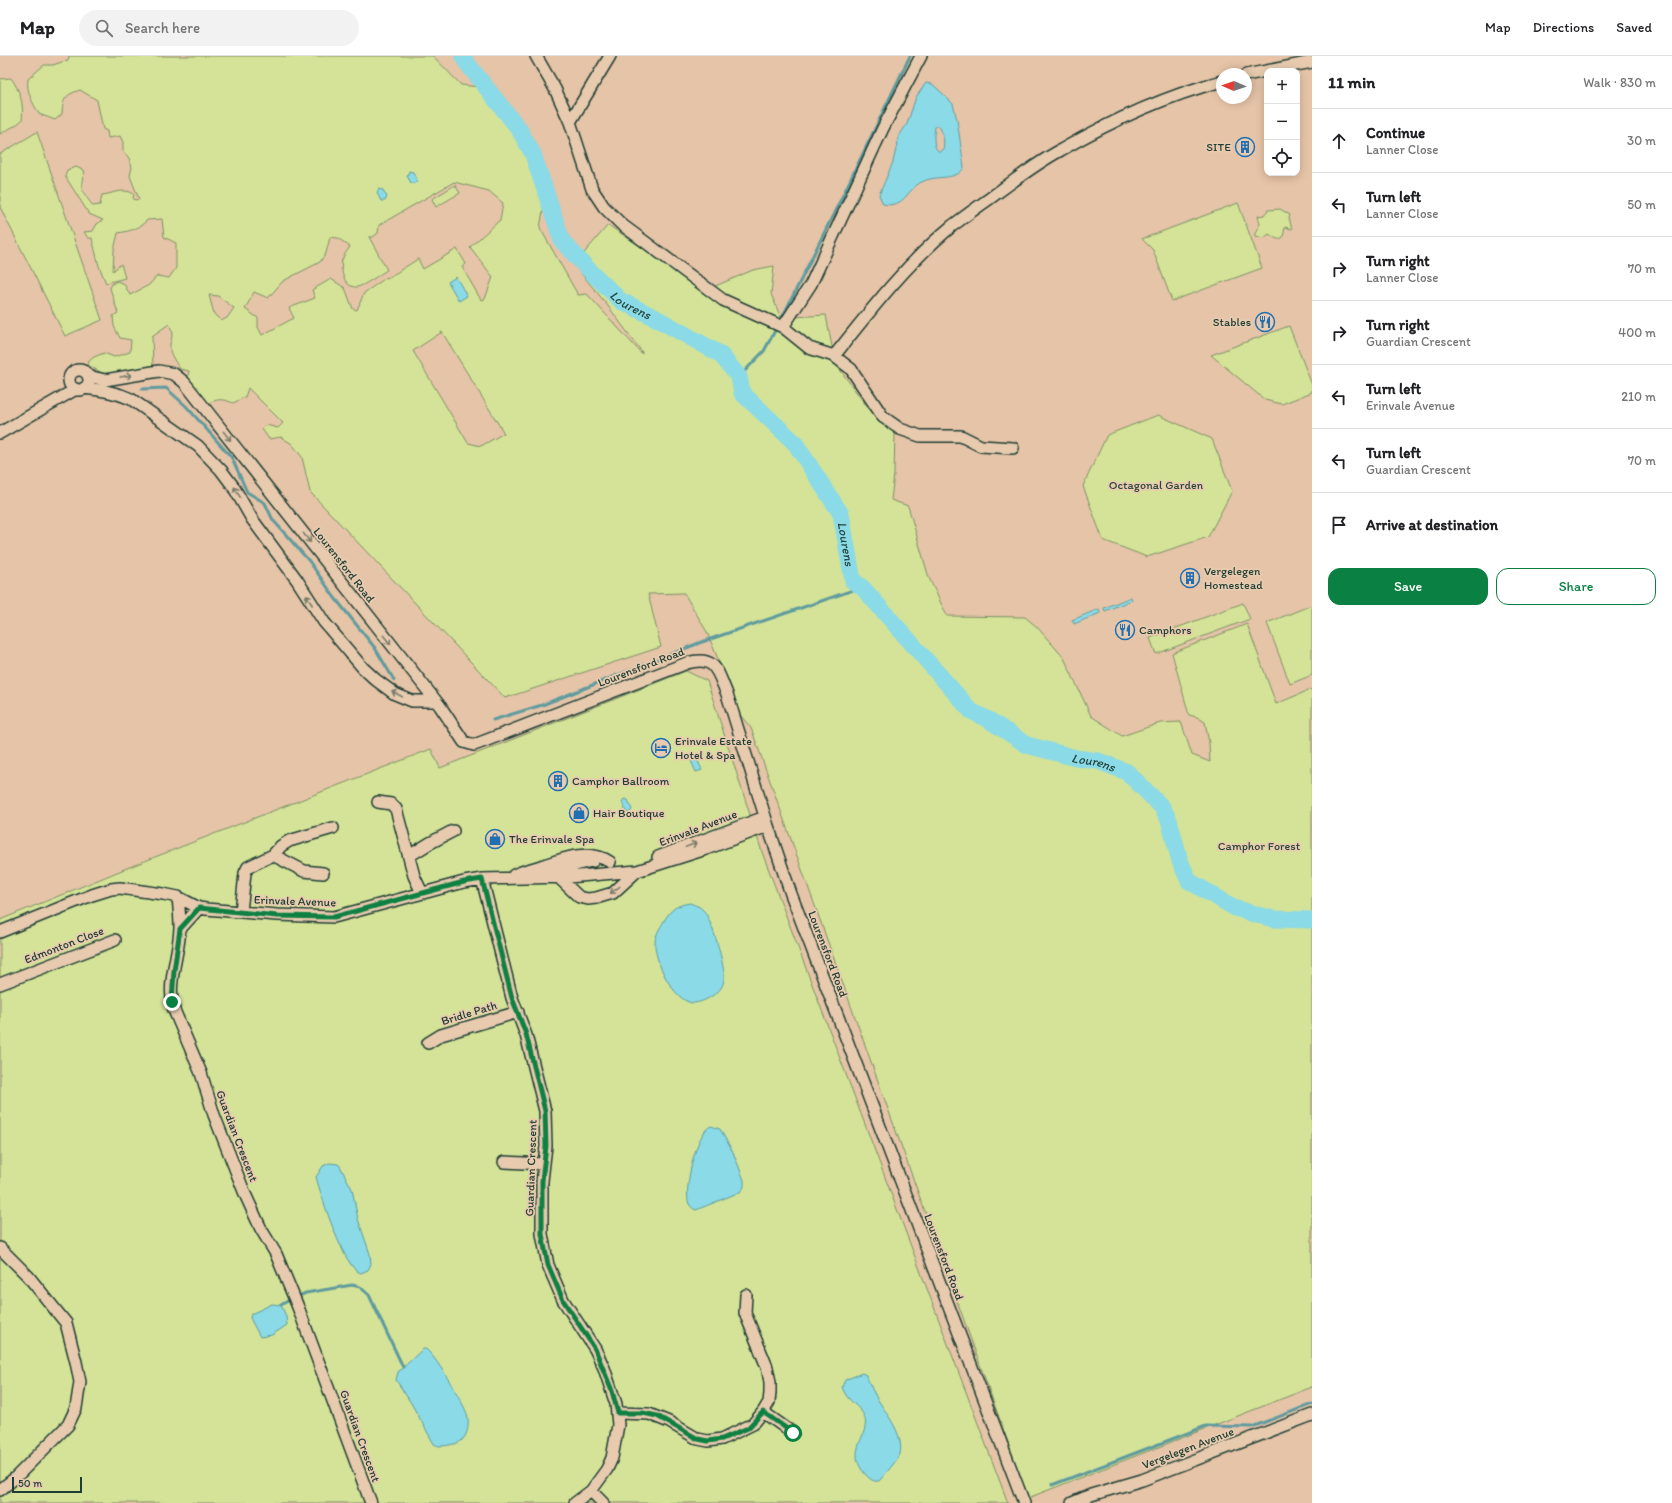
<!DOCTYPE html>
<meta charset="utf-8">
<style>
:root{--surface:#fff;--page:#f2f2f2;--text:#202124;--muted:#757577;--line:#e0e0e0;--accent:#0b8043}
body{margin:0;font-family:Itim,sans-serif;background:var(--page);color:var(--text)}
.controls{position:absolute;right:12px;top:12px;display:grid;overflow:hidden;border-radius:8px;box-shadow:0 2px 10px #0003}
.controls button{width:36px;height:36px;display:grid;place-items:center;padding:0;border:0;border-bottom:1px solid var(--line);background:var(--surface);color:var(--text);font:20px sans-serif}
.compass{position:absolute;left:1216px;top:12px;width:36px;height:36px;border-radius:50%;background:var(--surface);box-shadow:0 2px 10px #0003;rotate:272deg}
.scale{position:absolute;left:12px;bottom:10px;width:70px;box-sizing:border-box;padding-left:4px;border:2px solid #1f3d34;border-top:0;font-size:11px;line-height:14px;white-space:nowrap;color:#1f3d34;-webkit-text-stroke:3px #e8cbaf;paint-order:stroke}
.stop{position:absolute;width:12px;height:12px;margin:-9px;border:3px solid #0b8043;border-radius:50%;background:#fff}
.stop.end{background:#0b8043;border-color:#fff;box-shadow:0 1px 4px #0008}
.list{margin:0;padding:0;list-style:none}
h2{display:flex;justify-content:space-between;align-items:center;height:52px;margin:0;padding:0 16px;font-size:17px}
h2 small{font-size:13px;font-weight:400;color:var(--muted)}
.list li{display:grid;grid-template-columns:26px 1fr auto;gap:12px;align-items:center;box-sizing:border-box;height:64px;padding:0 16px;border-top:1px solid var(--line)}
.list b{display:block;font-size:15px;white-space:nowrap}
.list p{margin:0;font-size:13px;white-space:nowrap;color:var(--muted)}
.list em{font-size:13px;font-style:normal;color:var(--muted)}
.actions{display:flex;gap:8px;padding:12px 16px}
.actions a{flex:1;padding:9px 0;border:1px solid var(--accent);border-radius:12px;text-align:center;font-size:14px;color:var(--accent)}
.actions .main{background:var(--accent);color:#fff}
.icon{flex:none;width:22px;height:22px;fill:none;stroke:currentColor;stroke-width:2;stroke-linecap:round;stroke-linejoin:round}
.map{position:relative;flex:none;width:1312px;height:1447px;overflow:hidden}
header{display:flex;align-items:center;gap:24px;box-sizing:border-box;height:56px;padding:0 20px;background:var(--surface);border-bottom:1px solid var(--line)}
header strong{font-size:19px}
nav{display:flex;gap:22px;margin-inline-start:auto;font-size:14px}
.search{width:280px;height:36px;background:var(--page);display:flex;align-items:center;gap:10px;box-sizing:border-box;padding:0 14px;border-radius:22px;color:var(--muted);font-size:15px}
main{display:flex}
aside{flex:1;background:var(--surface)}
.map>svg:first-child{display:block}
.green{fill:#d4e397;stroke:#7a9066;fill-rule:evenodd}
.water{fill:#8adae7;stroke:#5f9b9f;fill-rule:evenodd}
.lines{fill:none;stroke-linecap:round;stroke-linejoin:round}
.stream{stroke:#5f9b9f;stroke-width:3}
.river{stroke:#8adae7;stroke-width:17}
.minor-casing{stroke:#1f3d34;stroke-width:14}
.minor{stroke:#e8cbaf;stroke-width:11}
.oneway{stroke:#797d6b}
.route{stroke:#0b8043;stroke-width:5}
.labels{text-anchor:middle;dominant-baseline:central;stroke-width:3.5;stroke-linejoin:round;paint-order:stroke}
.poi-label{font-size:12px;fill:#1f3d34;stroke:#e8cbaf;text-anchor:start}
.park-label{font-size:12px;fill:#284539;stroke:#e8cbaf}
.street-label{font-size:12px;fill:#1f3d34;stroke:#e8cbaf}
.water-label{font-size:13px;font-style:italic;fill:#24453d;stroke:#e8cbaf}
</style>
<header>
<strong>Map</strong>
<div class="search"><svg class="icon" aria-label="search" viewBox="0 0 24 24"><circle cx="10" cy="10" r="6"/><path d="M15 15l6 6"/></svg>Search here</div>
<nav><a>Map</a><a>Directions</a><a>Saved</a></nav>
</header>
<main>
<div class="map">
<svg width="1312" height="1447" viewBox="0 0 1312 1447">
<rect width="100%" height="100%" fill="#e6c4a7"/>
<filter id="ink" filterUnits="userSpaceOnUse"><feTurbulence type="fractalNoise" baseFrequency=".025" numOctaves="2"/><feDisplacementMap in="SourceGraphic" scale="8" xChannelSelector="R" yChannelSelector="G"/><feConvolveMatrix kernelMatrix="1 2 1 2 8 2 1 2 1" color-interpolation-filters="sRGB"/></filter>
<g filter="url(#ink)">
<path class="green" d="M 69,0 L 433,0 L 461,29 L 479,31 L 505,65 L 523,94 L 544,148 L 540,172 L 578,239 L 587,238 L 642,298 L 642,296 L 605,246 L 574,209 L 608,169 L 706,234 L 753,214 L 774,210 L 771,238 L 781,262 L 826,259 L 835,307 L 868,352 L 895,376 L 894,418 L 891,444 L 908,450 L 929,522 L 947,560 L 1025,561 L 1037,571 L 1064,602 L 1091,660 L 1122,680 L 1160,667 L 1181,666 L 1192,699 L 1210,706 L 1209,687 L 1205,666 L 1197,661 L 1189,659 L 1172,597 L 1247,568 L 1276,648 L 1312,633 L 1312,1331 L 1028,1442 L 751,672 L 741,660 L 707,576 L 684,537 L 648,538 L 661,591 L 505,642 L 310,436 L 302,401 L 292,388 L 281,381 L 269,383 L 262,373 L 266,369 L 278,372 L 283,367 L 248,332 L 245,341 L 233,347 C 222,342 217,343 206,348 L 188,321 L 189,315 L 180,313 C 170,297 167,295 173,277 L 169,268 L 152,280 L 153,311 L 113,319 L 102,317 L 88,309 L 89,305 L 94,301 L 104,297 L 114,301 L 130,296 L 131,284 L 120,282 L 114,270 L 113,260 L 118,257 L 110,232 L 112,228 L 117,225 L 124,228 L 130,239 L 149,229 L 157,220 L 169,222 L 176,212 L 176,187 L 164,181 L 162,163 L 147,164 C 139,173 130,175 118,177 L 114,194 L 113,215 L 121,208 L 125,222 L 106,227 L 99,210 L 92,182 L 88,182 L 84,176 L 93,175 L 97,168 L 103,164 L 89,158 L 65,120 L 67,114 L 76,111 L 85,115 C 78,133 83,136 93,150 L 100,149 L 102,139 C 113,138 123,131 134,138 L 133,142 L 135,144 L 139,143 L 130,120 L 132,111 L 129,102 L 123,95 L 123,86 L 120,80 L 108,82 L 107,75 L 103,73 L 97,44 L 80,34 C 65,39 63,42 62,58 L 55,64 L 39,58 C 33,47 26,36 28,23 L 44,9 L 53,9 L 68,4 ZM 454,126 L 489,135 L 503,147 L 500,164 L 470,191 L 493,221 L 485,243 L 481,244 L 462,211 L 466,208 L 457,193 L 423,213 L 418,203 L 388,222 L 387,221 L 364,237 L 357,254 L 353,253 L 345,232 L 331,223 L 312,234 L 315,242 L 289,252 L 294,262 L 262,279 L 258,271 L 258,262 L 245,253 L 254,236 L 268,242 L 283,225 L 320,206 L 326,197 L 330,181 L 338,182 L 350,191 C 347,195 344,199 342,204 C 340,214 344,232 357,231 C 364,230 380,218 387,214 L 369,181 L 373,181 L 378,177 L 379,169 ZM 209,239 L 218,240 L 234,252 L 227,262 L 221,265 L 214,258 ZM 442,276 L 504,377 L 481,390 L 468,387 L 413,295 Z
M 11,22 C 20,35 24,47 22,64 L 16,69 L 0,78 L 0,23 Z
M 37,76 L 102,264 L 65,280 L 0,151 L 0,98 Z
M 455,129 L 460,137 L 436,151 L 432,143 Z
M 1238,147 L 1262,212 L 1172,245 L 1153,194 L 1142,183 Z
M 1280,153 L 1290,159 L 1289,162 L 1292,173 L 1285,171 L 1283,181 C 1278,186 1274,181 1269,178 L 1264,182 L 1255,180 L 1255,177 L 1260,168 L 1258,160 L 1264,159 L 1268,154 Z
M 1289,270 L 1312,329 L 1312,336 L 1282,348 L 1265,344 L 1211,299 Z
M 1158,359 L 1212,383 L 1232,435 L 1208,481 L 1147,501 L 1103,484 L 1083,430 L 1107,379 Z
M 1243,547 L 1250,563 L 1156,598 L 1150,582 Z
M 1312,549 L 1312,619 L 1290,628 L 1267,567 Z
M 686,615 L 707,625 L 762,796 L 1008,1447 L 0,1447 L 0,864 L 127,812 L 431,693 L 440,712 Z"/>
<path class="water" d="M 926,27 L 932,28 L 939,34 L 953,48 L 957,64 L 964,111 C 958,125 937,119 924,125 C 907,131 906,153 883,148 L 879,139 L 893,106 L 899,80 L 907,68 L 916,41 ZM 938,69 C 943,75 945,86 943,93 L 939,96 C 932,90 934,79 935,71 Z
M 409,115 L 413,116 L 417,124 L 415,127 L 411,127 L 407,120 Z
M 379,133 L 383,134 L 387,141 L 385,145 L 381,145 L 377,137 Z
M 456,221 L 467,240 L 459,245 L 448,226 Z
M 1131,541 L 1132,544 L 1105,555 L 1104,552 Z
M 1099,553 L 1100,557 L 1074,568 L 1072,564 Z
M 697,703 L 702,714 L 696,716 L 691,705 Z
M 624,743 L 628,744 L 632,754 L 629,757 L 626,756 L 622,746 Z
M 690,847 C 694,849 700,850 703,854 C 711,861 726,912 724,924 C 723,931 718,937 712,940 C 706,944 699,947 692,947 C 673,944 654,904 655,887 C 655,879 660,872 664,865 C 671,853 676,849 690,847 Z
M 711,1070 L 720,1073 L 733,1096 L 744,1124 L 744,1131 L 740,1136 L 696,1154 C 693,1153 691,1151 689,1148 C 683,1136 696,1075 711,1070 Z
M 330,1107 L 338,1108 L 340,1110 L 352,1133 L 358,1163 L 370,1198 L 371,1208 L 368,1214 L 361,1217 C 344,1214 321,1139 316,1121 L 323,1110 Z
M 272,1248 L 281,1249 L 286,1260 L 287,1269 L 272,1279 L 260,1281 L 250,1262 L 251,1258 Z
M 423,1293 C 426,1293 426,1293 428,1295 C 437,1303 463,1346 467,1358 C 470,1368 468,1386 454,1388 C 448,1389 440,1392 434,1388 L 411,1347 L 396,1324 L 398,1316 Z
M 862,1317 L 866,1319 C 870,1329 874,1338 880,1347 C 889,1361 904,1380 900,1398 C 899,1402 883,1421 879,1425 C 873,1426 870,1423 866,1419 C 843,1394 872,1379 864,1360 C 860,1350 847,1346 842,1331 L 845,1324 Z"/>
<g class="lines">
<path class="stream" d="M 780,266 L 845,135 L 910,0
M 739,321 L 764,295 L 777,271
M 142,333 L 166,332 L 186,350 L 232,402 L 247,436 L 265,447 L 273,464 L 309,505 L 335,542 L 375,592 L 394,624
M 493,664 L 542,649 L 699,587 L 862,531
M 301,1239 L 306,1237 L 352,1229 L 360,1231 L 369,1239 L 403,1311
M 281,1249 L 291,1243
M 1052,1429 L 1206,1370 L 1252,1371 L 1312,1348"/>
<path class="river" id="s1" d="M 463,0 L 466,6 L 519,73 L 533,98 L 562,185 L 585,210 L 621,245 L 654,261 L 720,298 L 739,321 L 742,337 L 795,387 L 841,458 L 853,525 L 862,531 L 971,655 L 989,664 L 1027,689 L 1076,702 L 1098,705 L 1127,716 L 1162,751 L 1169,764 L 1180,805 L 1189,825 L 1235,852 L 1257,859 L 1274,863 L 1312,864"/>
<g class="minor-casing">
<path id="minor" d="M 536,0 L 555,33 L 570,66 L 610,0
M 1246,19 L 1312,6
M 570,66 L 592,133 L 604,151 L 621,168 L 723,244 L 783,271 L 809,292 L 834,300 L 851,313 L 883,361 L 900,373 L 920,380 L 961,380 L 981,390 L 1013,392
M 783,271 L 811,228 L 883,72 L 921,0
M 834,300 C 870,255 907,207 952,170 C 964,161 976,152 989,143 C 1012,126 1035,108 1061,94 C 1111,65 1166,40 1222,25
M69 324a10 10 0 1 1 20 0a10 10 0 1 1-20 0Z
M 88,320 L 105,324 L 159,315 L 174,318 L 184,326 L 440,650 L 464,686 L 474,689 L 482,686 L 687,607 C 716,599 717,615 727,638 L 768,770 L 791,838 L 1024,1447
M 84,332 C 101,334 116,336 131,343 L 198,390 L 221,414 L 233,430 L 252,463 L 297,524 L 324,566 L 363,612 L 376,624 L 395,638 L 412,645 L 434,645
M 0,377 L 76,333
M 378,746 L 391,748 L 396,753 L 414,820 L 422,837
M 273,799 L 304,815 L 323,817
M 409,800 L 430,787 L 453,775
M 658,801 L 765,761
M 542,818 C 551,815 561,814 570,811 C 578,808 584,806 593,805
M 514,819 C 522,815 532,813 541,810 C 562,803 589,792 610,806
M 558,821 L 579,841 L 588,843 L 596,842 L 613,837 L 637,815
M 482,823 L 512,942 L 526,979 L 545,1055 L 546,1090 L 542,1125 L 542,1178 L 548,1209 L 563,1244 L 595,1293 L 604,1312 L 616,1348 L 618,1369 L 612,1402 L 607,1413 L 591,1435 L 575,1447
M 178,841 C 179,851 180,862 180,872 C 179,900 166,927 174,954 L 201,1017 L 214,1059 L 245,1138 L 261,1173 L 276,1198 L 298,1251 L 371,1447
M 241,856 L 245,817 L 248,811 L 273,799 L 281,790 L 289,785 L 333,772
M 180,873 L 199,852
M 0,876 L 92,839 L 111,833 L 120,832 L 163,838 L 178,841 L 199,852 L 206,853 L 277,859 L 334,861 L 464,826 L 482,823 L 568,821 L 637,815 L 706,793 L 768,770
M 0,928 L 115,884
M 428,987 L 441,979 L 518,956
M 504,1106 L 544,1108
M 0,1192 L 28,1220 L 66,1267 L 76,1306 L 80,1326 L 76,1352 L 68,1369 L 15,1422 L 0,1434
M 763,1356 L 793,1377
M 618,1357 L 649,1358 L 669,1366 L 698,1383 L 708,1385 L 722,1383 L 753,1368 L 763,1356 L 769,1346 L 770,1337 L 770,1326 L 767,1311 L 745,1257 L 746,1239
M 591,1435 L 603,1447
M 1072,1447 L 1091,1439 L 1142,1424 L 1312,1359"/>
</g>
<use href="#minor" class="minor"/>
</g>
<defs><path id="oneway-shaft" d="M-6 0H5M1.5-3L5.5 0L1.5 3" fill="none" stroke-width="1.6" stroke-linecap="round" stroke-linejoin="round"/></defs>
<g class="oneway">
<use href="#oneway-shaft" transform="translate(126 320) rotate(-10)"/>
<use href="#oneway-shaft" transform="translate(227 380) rotate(52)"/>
<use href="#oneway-shaft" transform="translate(237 436) rotate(-121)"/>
<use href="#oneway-shaft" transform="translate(307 482) rotate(52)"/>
<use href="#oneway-shaft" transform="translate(309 544) rotate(-123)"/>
<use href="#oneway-shaft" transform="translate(387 584) rotate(52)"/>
<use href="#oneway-shaft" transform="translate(397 638) rotate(-152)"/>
<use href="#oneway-shaft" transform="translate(691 789) rotate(-21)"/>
<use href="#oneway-shaft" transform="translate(615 834) rotate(144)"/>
</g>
</g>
<g class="lines" filter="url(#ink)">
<path class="route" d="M 172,946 L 174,915 L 180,873 L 199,852 L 277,860 L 334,861 L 464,826 L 482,823 L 512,942 L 526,978 L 545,1055 L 546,1090 L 542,1125 L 542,1178 L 548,1209 L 563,1244 L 595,1293 L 612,1335 L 618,1357 L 643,1357 L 657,1360 L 698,1383 L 708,1385 L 722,1383 L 748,1372 L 763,1356 L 793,1377"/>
</g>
<defs>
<g id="building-ring" transform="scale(1)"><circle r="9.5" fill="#e8cbaf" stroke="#1f6fb2" stroke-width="1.5"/><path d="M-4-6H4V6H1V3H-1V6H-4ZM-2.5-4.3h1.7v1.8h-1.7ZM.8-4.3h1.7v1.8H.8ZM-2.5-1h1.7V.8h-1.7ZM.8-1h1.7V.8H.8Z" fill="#1f6fb2"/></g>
<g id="restaurant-ring" transform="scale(1)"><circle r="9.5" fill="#e8cbaf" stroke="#1f6fb2" stroke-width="1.5"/><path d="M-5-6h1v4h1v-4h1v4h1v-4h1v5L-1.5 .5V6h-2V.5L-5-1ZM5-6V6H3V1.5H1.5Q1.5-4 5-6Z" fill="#1f6fb2"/></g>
<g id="hotel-ring" transform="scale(1)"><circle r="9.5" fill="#e8cbaf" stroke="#1f6fb2" stroke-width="1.5"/><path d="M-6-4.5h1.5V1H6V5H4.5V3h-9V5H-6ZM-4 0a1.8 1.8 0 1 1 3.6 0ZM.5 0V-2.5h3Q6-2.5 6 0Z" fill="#1f6fb2"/></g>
<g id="shop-ring" transform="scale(1)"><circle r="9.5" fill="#e8cbaf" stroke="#1f6fb2" stroke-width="1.5"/><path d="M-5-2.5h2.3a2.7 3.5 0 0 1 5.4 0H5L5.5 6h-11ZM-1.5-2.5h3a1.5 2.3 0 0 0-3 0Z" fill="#1f6fb2"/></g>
</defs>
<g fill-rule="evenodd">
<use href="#building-ring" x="1245" y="91"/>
<use href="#restaurant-ring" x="1265" y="266"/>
<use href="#building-ring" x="1190" y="522"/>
<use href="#restaurant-ring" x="1125" y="574"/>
<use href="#hotel-ring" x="661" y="692"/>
<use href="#building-ring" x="558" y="725"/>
<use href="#shop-ring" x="579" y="757"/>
<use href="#shop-ring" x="495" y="783"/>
</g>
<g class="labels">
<g class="poi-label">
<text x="1231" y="91" text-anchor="end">SITE</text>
<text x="1251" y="266" text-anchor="end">Stables</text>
<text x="1204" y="515">Vergelegen<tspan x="1204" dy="14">Homestead</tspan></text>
<text x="1139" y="574">Camphors</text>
<text x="675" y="685">Erinvale Estate<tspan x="675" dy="14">Hotel &amp; Spa</tspan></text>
<text x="572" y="725">Camphor Ballroom</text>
<text x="593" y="757">Hair Boutique</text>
<text x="509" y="783">The Erinvale Spa</text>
</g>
<g class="park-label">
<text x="1156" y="429">Octagonal Garden</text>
<text x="1259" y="790">Camphor Forest</text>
</g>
<g class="street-label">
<text transform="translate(344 509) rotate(52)">Lourensford Road</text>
<text transform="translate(641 611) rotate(-21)">Lourensford Road</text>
<text transform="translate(698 772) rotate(-21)">Erinvale Avenue</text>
<text transform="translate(295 845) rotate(2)">Erinvale Avenue</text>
<text transform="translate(64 889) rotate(-21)">Edmonton Close</text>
<text transform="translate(828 898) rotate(69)">Lourensford Road</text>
<text transform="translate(469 957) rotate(-17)">Bridle Path</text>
<text transform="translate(237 1080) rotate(69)">Guardian Crescent</text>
<text transform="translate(531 1112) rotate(-88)">Guardian Crescent</text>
<text transform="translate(944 1201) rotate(69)">Lourensford Road</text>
<text transform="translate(360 1380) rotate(70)">Guardian Crescent</text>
<text transform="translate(1188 1392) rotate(-21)">Vergelegen Avenue</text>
</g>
<g class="water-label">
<text stroke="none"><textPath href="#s1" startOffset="307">Lourens</textPath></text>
<text stroke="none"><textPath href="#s1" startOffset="643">Lourens</textPath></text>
<text stroke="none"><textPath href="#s1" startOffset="991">Lourens</textPath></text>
</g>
</g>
</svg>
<div class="controls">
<button>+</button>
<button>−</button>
<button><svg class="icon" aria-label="locate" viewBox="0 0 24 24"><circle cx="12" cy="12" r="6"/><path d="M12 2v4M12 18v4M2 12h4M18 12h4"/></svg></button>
</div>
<svg class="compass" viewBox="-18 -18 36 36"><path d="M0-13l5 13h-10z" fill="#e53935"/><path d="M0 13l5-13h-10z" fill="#757577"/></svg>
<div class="scale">50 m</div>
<div class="stop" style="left:793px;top:1377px"></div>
<div class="stop end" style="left:172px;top:946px"></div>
</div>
<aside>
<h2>11 min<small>Walk · 830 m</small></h2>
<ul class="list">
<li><svg class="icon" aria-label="ahead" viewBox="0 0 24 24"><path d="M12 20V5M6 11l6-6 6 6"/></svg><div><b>Continue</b><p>Lanner Close</p></div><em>30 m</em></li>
<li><svg class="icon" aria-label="left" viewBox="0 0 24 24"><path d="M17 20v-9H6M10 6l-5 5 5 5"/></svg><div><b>Turn left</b><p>Lanner Close</p></div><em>50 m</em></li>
<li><svg class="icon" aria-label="right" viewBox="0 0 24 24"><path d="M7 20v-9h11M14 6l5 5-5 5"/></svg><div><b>Turn right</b><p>Lanner Close</p></div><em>70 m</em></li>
<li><svg class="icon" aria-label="right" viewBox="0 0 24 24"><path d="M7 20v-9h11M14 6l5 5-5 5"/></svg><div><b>Turn right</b><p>Guardian Crescent</p></div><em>400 m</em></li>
<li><svg class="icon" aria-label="left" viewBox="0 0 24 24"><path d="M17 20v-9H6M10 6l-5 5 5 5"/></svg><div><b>Turn left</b><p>Erinvale Avenue</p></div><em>210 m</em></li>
<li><svg class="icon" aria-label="left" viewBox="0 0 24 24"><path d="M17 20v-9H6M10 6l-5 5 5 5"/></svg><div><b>Turn left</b><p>Guardian Crescent</p></div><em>70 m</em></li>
<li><svg class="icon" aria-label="arrive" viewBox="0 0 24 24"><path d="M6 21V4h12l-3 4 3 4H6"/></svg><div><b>Arrive at destination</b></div></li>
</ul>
<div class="actions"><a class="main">Save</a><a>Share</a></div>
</aside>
</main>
